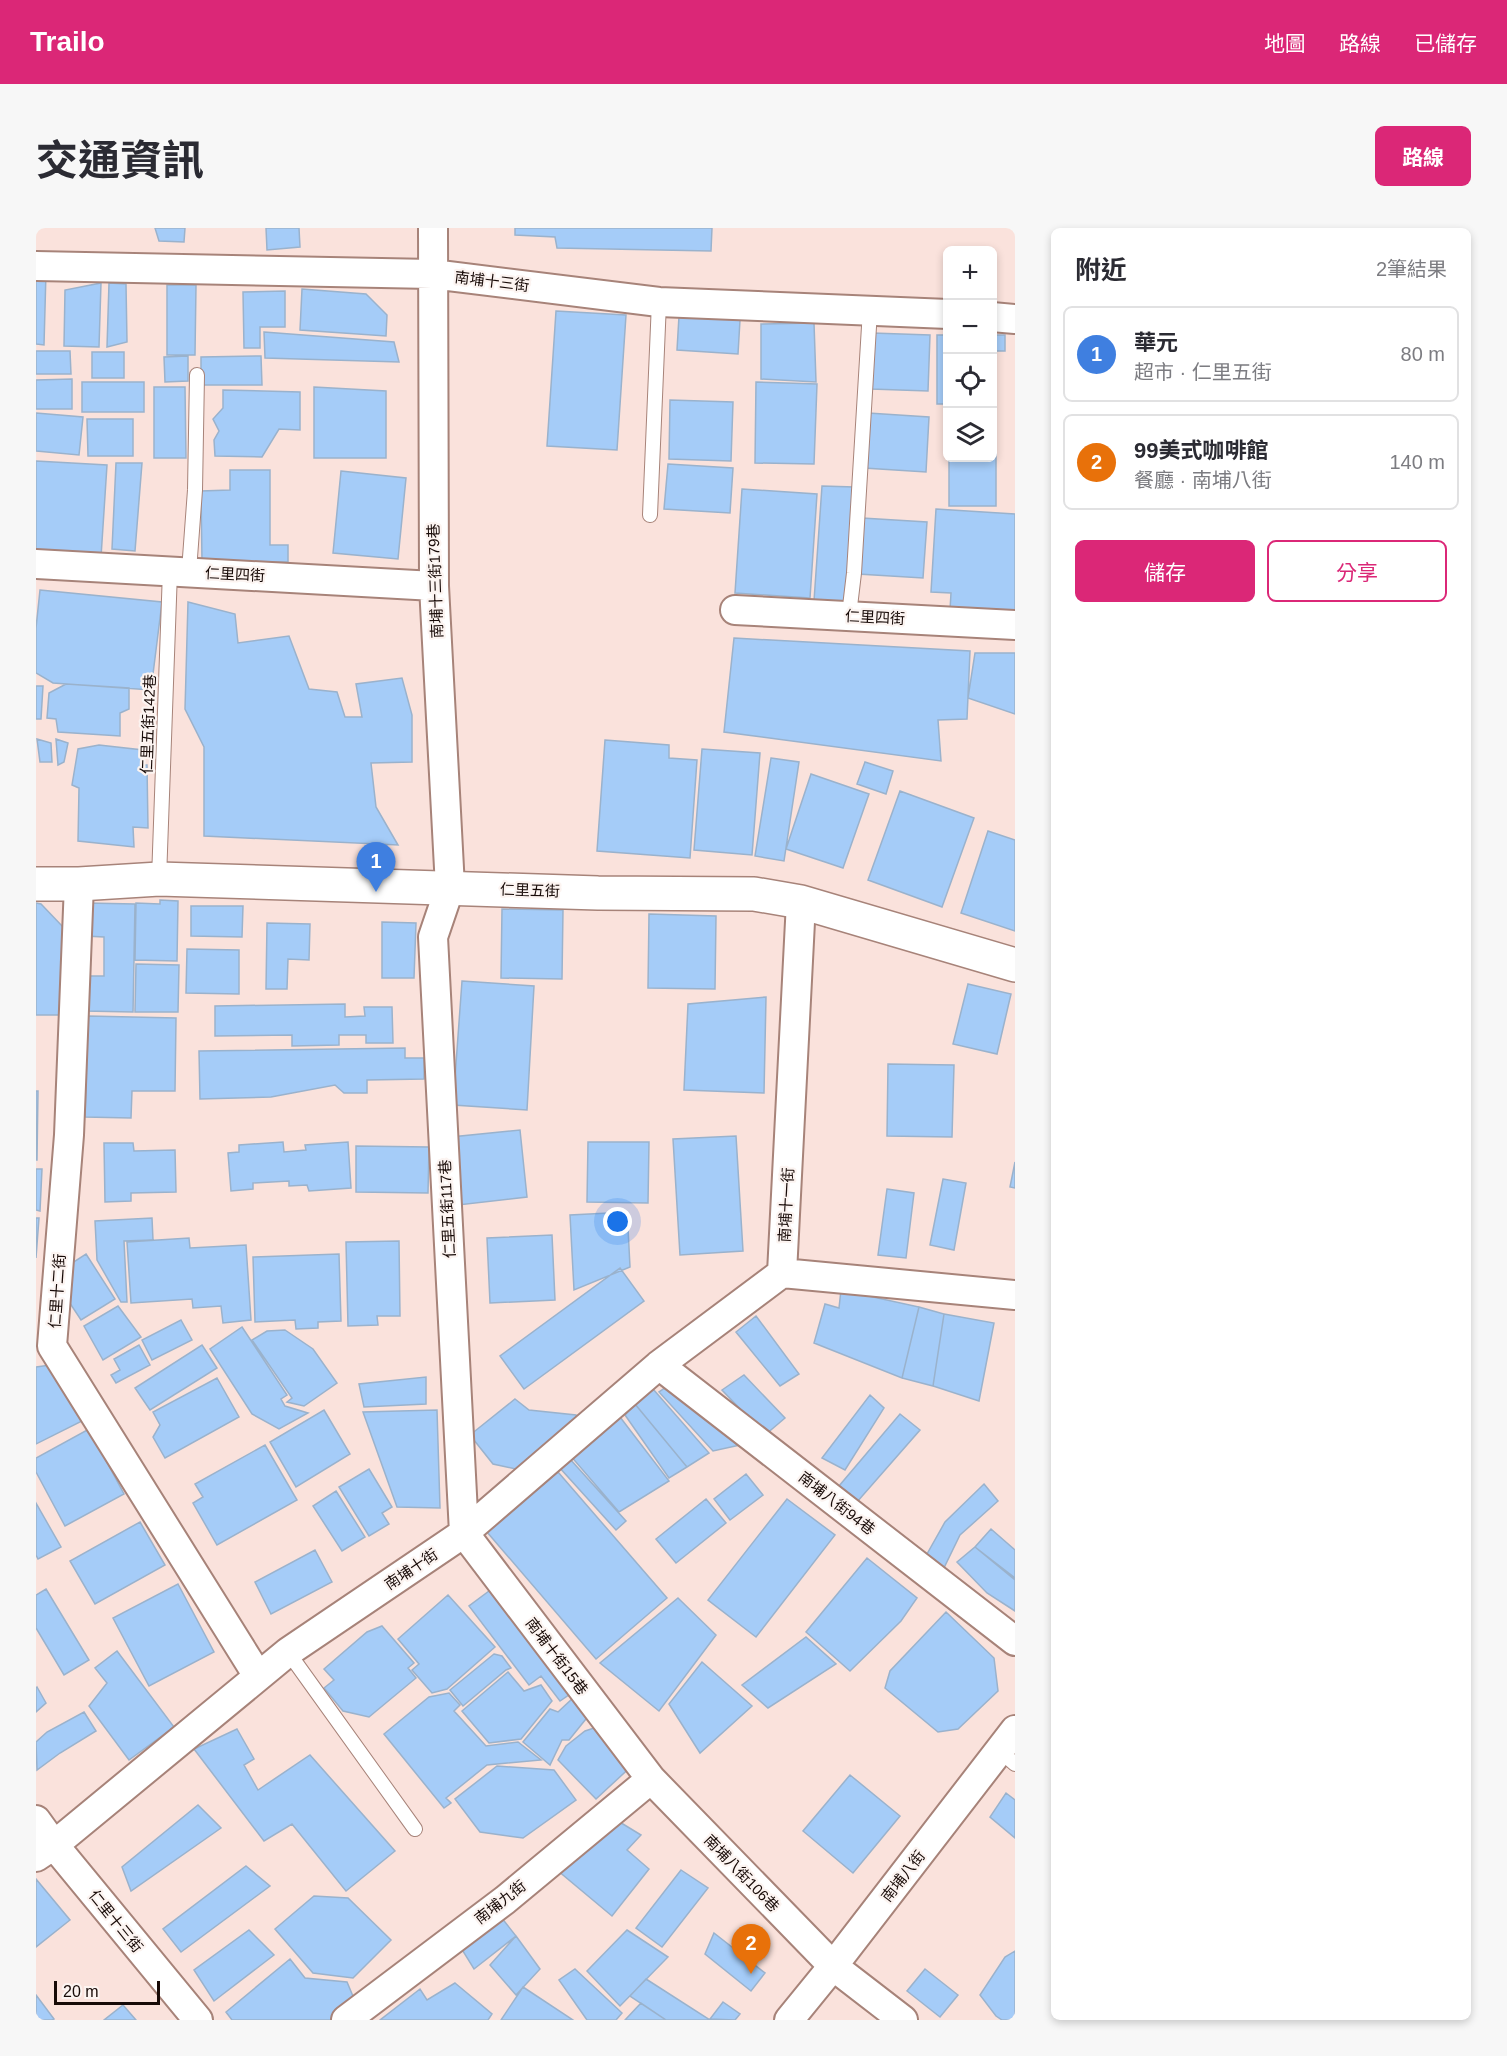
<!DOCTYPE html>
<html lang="zh-TW">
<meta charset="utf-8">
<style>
:root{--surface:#fff;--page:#f7f7f7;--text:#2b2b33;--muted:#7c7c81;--line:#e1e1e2;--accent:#db2777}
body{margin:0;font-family:Helvetica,"Noto Sans TC",sans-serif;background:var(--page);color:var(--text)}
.controls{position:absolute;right:18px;top:18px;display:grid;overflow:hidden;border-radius:9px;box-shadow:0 3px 9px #0003}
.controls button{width:54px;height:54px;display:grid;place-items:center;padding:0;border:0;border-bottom:2px solid var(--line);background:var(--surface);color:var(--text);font:30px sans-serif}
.scale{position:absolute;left:18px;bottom:15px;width:106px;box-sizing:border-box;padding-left:6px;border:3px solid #170a07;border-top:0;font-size:16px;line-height:21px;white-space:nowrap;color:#170a07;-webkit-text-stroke:4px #fcf4f1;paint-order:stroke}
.you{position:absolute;left:582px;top:994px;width:21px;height:21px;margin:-15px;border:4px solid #fff;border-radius:50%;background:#1a73e8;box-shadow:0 0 0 9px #1a73e833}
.badge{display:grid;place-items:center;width:39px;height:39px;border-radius:50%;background:var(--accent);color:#fff;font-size:20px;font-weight:700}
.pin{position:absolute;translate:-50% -50px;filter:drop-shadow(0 2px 3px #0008)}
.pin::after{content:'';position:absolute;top:32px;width:21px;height:18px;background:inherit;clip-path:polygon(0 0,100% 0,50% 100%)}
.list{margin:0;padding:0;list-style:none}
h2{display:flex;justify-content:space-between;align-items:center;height:78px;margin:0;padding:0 24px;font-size:26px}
h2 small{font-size:20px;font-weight:400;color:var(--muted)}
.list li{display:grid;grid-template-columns:39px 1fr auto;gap:18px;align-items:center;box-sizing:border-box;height:96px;margin:0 12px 12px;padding:0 12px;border:2px solid var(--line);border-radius:9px}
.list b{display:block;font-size:22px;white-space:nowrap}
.list p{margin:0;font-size:20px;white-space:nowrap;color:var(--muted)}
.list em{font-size:20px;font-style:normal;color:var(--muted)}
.actions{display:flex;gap:12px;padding:18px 24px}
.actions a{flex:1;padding:14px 0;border:2px solid var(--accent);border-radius:9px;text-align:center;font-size:21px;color:var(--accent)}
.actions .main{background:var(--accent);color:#fff}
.icon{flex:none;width:33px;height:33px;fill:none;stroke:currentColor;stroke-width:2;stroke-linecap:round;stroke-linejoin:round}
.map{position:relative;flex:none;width:979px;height:1792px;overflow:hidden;border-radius:9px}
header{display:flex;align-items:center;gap:36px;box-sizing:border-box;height:84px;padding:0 30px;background:var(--accent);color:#fff}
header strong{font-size:28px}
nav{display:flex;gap:33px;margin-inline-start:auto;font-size:21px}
.intro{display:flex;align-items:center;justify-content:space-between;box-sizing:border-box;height:144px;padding:0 36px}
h1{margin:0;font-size:42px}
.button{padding:15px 27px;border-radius:9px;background:var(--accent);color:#fff;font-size:21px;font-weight:700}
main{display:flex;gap:36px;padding:0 36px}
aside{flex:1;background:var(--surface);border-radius:9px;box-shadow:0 3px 9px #0003}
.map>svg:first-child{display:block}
.building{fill:#a5ccf8;stroke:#9ab2cc;stroke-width:1.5}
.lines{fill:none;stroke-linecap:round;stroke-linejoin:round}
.service-casing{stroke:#a78379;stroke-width:16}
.minor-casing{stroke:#a78379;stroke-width:32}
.tertiary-casing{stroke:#a78379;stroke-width:36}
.service{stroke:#fff;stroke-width:14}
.minor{stroke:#fff;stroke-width:28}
.tertiary{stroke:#fff;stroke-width:33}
.labels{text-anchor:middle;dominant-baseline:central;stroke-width:4.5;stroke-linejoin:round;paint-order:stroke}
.street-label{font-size:15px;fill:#170a07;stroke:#fcf4f1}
</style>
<header>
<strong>Trailo</strong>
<nav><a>地圖</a><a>路線</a><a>已儲存</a></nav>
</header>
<div class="intro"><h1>交通資訊</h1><a class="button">路線</a></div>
<main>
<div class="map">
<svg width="979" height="1792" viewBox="0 0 979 1792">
<rect width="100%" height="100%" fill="#fae2dc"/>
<path class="building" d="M 119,0 L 149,0 L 148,14 L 123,13 Z
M 230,0 L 263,0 L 264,19 L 231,22 Z
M 479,0 L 676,0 L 675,23 L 521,20 L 519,9 L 479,7 Z
M 0,44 L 10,44 L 8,117 L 0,116 Z
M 65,55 L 63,119 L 28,118 L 29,62 Z
M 73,55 L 90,56 L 91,114 L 71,119 Z
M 131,57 L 160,57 L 159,127 L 131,127 Z
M 266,61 L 330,66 L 351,87 L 350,108 L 264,102 Z
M 249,63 L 249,99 L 224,99 L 224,120 L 208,120 L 207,64 Z
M 520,83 L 590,87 L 581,222 L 511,218 Z
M 643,88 L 704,92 L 702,126 L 641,122 Z
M 778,95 L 780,154 L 725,151 L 725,96 Z
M 228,104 L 358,114 L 363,134 L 229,130 Z
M 836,105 L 894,107 L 892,163 L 835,161 Z
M 901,107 L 912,107 L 912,176 L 901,176 Z
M 956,107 L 969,107 L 969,123 L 957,123 L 957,146 Z
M 0,123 L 34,123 L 35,146 L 0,146 Z
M 56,124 L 88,124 L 88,150 L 56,150 Z
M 152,128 L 152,153 L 129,154 L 128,129 Z
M 225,128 L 226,157 L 165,157 L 165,129 Z
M 36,151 L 36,181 L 0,181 L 0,152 Z
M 46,154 L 108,154 L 108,184 L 46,184 Z
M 720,154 L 781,156 L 778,236 L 719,235 Z
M 118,159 L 149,159 L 150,230 L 118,230 Z
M 278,159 L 350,163 L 350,230 L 278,230 Z
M 187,162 L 264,164 L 264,202 L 243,201 L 226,229 L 179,228 L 178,212 L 183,203 L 177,191 L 187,180 Z
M 634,172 L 697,174 L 695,233 L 633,231 Z
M 956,181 L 960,181 L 960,278 L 913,278 L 913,230 L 956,230 Z
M 0,185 L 47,189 L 43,227 L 0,223 Z
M 832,185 L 893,189 L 890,244 L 828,240 Z
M 51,191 L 97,191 L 97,228 L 52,228 Z
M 0,233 L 71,237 L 65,329 L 0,325 Z
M 80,235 L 106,235 L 99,323 L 76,321 Z
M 632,236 L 697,240 L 694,285 L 628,281 Z
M 194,242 L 234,242 L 234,317 L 252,317 L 252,334 L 166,334 L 165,263 L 194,262 Z
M 305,243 L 370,250 L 362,331 L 297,325 Z
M 786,258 L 818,259 L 810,374 L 778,373 Z
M 706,261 L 781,266 L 774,370 L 699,365 Z
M 900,281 L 979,286 L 979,386 L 914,382 L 915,365 L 895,364 Z
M 826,290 L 891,294 L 887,350 L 822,346 Z
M 4,362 L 126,374 L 115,462 L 17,455 L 0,445 L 0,400 Z
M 152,374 L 199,386 L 202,415 L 253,408 L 273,461 L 301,464 L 309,489 L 326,489 L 320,456 L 366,450 L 376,487 L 376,534 L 335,535 L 340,579 L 362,617 L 168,608 L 168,519 L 149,481 Z
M 698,410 L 934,423 L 931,491 L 902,492 L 905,533 L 688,504 Z
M 939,425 L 979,425 L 979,486 L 932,470 Z
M 30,456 L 93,460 L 93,481 L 84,485 L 84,508 L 22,504 L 20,491 L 11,490 L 13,465 Z
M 0,458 L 7,458 L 5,491 L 0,491 Z
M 1,511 L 15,515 L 16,534 L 4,534 Z
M 20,511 L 32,515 L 28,534 L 22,537 Z
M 569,512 L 633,517 L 633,530 L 661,532 L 654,630 L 561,623 Z
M 63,517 L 107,522 L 106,537 L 111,537 L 112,600 L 97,599 L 98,619 L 42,613 L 43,560 L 36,557 L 42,521 Z
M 666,521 L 724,525 L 716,627 L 658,622 Z
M 735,530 L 763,534 L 748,633 L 719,628 Z
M 829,534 L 857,543 L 850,566 L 821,556 Z
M 775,546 L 833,566 L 807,640 L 750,621 Z
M 864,563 L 938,590 L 906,679 L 832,652 Z
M 952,603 L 979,612 L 979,703 L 925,685 Z
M 124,672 L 142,673 L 141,733 L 99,732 L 100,675 L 124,676 Z
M 0,675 L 5,676 L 28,700 L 29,787 L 0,787 Z
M 50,675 L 99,676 L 97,784 L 48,783 L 48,748 L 68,748 L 68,709 L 49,708 Z
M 155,678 L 207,678 L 206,709 L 155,708 Z
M 466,681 L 527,682 L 526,751 L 465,750 Z
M 613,686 L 680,688 L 679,761 L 612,760 Z
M 346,694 L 380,695 L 378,750 L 346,750 Z
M 231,695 L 274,696 L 273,732 L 252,731 L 251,761 L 230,761 Z
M 151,721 L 203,722 L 203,766 L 150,765 Z
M 100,736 L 143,737 L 142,784 L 99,784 Z
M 426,753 L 498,758 L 491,882 L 417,877 Z
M 932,756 L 975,766 L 961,826 L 917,816 Z
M 730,769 L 728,865 L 648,862 L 652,776 Z
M 309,776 L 309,789 L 329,788 L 328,779 L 356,779 L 357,815 L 330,815 L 330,807 L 303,807 L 303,817 L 256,818 L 256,807 L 179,808 L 179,778 Z
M 52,788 L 140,790 L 139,863 L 96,863 L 95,890 L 49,889 Z
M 369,820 L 369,830 L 388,830 L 388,851 L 331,852 L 331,865 L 308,865 L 299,857 L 235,869 L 164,871 L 163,823 Z
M 852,836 L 918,837 L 916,909 L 851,908 Z
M 0,863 L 2,863 L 1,932 L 0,932 Z
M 484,902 L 491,969 L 422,977 L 415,909 Z
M 700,908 L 707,1023 L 644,1027 L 637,911 Z
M 247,914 L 248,924 L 270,922 L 269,917 L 312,914 L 315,960 L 273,963 L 271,957 L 253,958 L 253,953 L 217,955 L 217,961 L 195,963 L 192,925 L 203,924 L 203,917 Z
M 552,914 L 613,914 L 612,975 L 551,974 Z
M 68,915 L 97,915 L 98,923 L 139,922 L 140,964 L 95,965 L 95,973 L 69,974 Z
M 320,918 L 393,919 L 392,965 L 320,964 Z
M 979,934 L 979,960 L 974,959 Z
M 0,941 L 6,941 L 4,983 L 0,982 Z
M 907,951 L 930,955 L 918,1022 L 894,1017 Z
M 851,961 L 878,965 L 870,1030 L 842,1027 Z
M 573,985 L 592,1000 L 594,1039 L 538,1062 L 534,987 Z
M 0,990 L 3,990 L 0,1030 Z
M 116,990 L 117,1012 L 88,1013 L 91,1074 L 85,1074 L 61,1032 L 59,993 Z
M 516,1007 L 519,1072 L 454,1075 L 451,1010 Z
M 153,1010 L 154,1020 L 210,1017 L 215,1092 L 187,1095 L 185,1078 L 157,1080 L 156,1071 L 95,1075 L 91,1014 Z
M 363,1013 L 364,1088 L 341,1088 L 342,1097 L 312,1098 L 310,1014 Z
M 50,1026 L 79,1071 L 45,1092 L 16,1048 Z
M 303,1026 L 305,1093 L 282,1094 L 282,1100 L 260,1101 L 259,1092 L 219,1094 L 217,1029 Z
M 584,1040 L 608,1073 L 488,1161 L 464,1128 Z
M 805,1062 L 883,1079 L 866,1150 L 778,1115 L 789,1076 L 803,1080 Z
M 82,1078 L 105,1109 L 67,1132 L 48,1098 Z
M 883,1079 L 908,1086 L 897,1158 L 866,1150 Z
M 908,1086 L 958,1095 L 943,1173 L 897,1158 Z
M 720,1088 L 763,1146 L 744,1158 L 700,1104 Z
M 145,1092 L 156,1112 L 116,1132 L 106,1112 Z
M 206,1099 L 251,1167 L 245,1171 L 249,1178 L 272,1185 L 243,1201 L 216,1186 L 174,1121 Z
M 249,1102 L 277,1121 L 301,1155 L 268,1178 L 251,1174 L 256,1170 L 216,1112 L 231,1103 Z
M 103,1117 L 114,1137 L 80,1155 L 75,1147 L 84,1142 L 78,1131 Z
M 166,1117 L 181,1140 L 114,1182 L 99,1160 Z
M 14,1137 L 48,1192 L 0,1216 L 0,1139 Z
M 708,1147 L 749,1190 L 729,1207 L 686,1162 Z
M 390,1149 L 390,1176 L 328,1179 L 323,1156 Z
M 645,1149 L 713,1215 L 677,1223 L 623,1164 Z
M 181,1150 L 203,1189 L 129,1230 L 117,1209 L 124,1197 L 117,1184 Z
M 617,1161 L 673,1225 L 651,1239 L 599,1176 Z
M 834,1167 L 848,1180 L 809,1242 L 786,1230 Z
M 479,1171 L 493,1182 L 540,1187 L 542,1196 L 484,1242 L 457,1236 L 434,1207 Z
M 599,1176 L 651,1239 L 633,1250 L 589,1187 Z
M 288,1182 L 314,1226 L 260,1259 L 234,1214 Z
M 401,1182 L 404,1280 L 361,1279 L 327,1184 Z
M 864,1186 L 884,1202 L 821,1274 L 803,1258 Z
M 584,1189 L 633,1253 L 583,1284 L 533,1226 Z
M 53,1201 L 88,1266 L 29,1298 L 0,1244 L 0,1230 Z
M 229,1217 L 261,1272 L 181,1317 L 157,1275 L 167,1269 L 159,1256 Z
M 533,1230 L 590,1293 L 580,1302 L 523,1239 Z
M 333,1241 L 356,1279 L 346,1285 L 353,1296 L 333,1308 L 303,1259 Z
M 522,1244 L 631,1370 L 560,1431 L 451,1304 Z
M 710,1246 L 727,1267 L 694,1292 L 678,1271 Z
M 948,1256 L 962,1273 L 924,1307 L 904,1348 L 887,1333 L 909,1294 Z
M 300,1263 L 329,1309 L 306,1323 L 277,1278 Z
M 670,1271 L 690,1295 L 640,1335 L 620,1311 Z
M 751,1271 L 799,1307 L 720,1409 L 672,1372 Z
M 0,1275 L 25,1319 L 2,1331 L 0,1327 Z
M 104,1294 L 129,1337 L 59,1376 L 34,1333 Z
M 955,1301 L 979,1322 L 979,1350 L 939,1319 Z
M 939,1319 L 979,1352 L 979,1383 L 951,1365 L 921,1334 Z
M 279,1322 L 296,1354 L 235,1386 L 219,1354 Z
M 831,1330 L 881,1370 L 865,1393 L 814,1443 L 770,1404 Z
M 142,1356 L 178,1424 L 113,1458 L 77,1390 Z
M 10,1361 L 53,1432 L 28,1447 L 0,1400 L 0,1367 Z
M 453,1363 L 468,1367 L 540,1462 L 524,1473 L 505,1448 L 493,1457 L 433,1378 Z
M 412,1367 L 459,1419 L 411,1461 L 396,1465 L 376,1442 L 383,1436 L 362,1411 Z
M 642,1370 L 680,1407 L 623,1483 L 564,1435 Z
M 910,1384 L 958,1430 L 962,1463 L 922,1501 L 902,1504 L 849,1460 L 854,1443 Z
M 346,1398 L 378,1435 L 372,1440 L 380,1450 L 333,1489 L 307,1483 L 288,1460 L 298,1452 L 288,1441 L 331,1404 Z
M 770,1409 L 800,1436 L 732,1480 L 706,1457 Z
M 81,1423 L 138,1499 L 93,1532 L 53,1478 L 71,1455 L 59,1440 Z
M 458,1426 L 466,1428 L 475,1440 L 470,1442 L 427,1478 L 414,1462 Z
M 666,1434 L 716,1478 L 664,1525 L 633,1476 Z
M 472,1444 L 488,1463 L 505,1457 L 516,1473 L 485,1511 L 453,1515 L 426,1483 Z
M 1,1459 L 10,1475 L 0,1484 L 0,1460 Z
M 413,1465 L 424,1477 L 418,1483 L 450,1518 L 482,1514 L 505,1532 L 451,1537 L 410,1570 L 415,1575 L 408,1580 L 348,1506 L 393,1469 Z
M 543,1469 L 558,1481 L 533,1512 L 526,1512 L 514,1537 L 487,1514 L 514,1481 L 522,1484 L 536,1471 Z
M 48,1484 L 60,1503 L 24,1525 L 1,1542 L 0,1514 L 11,1504 Z
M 564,1498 L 600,1534 L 560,1571 L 522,1532 L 530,1518 L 549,1503 Z
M 201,1501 L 218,1531 L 208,1537 L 222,1562 L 274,1527 L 359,1623 L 310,1663 L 256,1596 L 228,1613 L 158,1521 Z
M 461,1538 L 518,1542 L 540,1572 L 487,1610 L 444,1604 L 419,1571 Z
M 814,1547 L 864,1588 L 817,1645 L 767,1603 Z
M 970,1565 L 979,1572 L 979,1610 L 954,1589 Z
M 162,1577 L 185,1600 L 95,1663 L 86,1639 Z
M 582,1593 L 605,1607 L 591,1622 L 613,1641 L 576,1688 L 521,1642 Z
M 210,1638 L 234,1658 L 145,1724 L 127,1701 Z
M 645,1642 L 672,1660 L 626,1719 L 600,1700 Z
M 0,1651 L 34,1692 L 0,1719 Z
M 278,1668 L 312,1670 L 355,1712 L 317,1750 L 277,1745 L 239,1701 Z
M 465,1689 L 480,1708 L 438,1741 L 425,1720 Z
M 213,1702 L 238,1727 L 178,1773 L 158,1742 Z
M 591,1702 L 632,1729 L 584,1778 L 551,1743 Z
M 678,1705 L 729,1745 L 715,1763 L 669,1726 Z
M 480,1708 L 504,1741 L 480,1767 L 454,1737 Z
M 979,1723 L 979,1792 L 966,1792 L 960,1788 L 944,1767 L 969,1729 Z
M 254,1731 L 269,1750 L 311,1754 L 319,1773 L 297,1792 L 196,1792 L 190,1784 Z
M 539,1741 L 586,1785 L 580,1792 L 551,1792 L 523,1752 Z
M 889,1741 L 922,1767 L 904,1789 L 871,1763 Z
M 610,1751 L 674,1792 L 630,1792 L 594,1768 Z
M 419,1755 L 456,1786 L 452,1792 L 344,1792 L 384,1761 L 391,1772 Z
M 487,1759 L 537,1792 L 465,1792 Z
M 0,1767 L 18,1791 L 16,1792 L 0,1792 Z
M 687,1774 L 704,1786 L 699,1792 L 674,1791 Z
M 605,1775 L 630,1792 L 589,1792 Z
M 87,1777 L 100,1792 L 68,1792 Z"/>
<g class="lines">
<g class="service-casing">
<path id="service" d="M 614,287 L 623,74
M 153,343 L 159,262 L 161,147
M 813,387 L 818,345 L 834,82
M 123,651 L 134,343
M 252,1424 L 379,1601
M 963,1522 L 979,1536"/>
</g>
<g class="minor-casing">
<path id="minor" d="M 397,0 L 398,358 L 414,659 L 397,709 L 428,1305 L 615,1551 L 797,1738 L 867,1792
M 0,38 L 396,46 L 623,74 L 912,86
M 956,89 L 979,91
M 0,336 L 398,358
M 699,382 L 979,397
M 43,656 L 33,907 L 16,1118 L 222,1448
M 765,674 L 746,1045 L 979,1067
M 623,1137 L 979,1413
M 0,1592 L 18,1617 L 162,1792
M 0,1629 L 18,1617 L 252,1424 L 428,1305 L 623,1137 L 746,1045
M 310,1792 L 469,1672 L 615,1551
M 753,1792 L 797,1738 L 979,1502"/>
</g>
<g class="tertiary-casing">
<path id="tertiary" d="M 0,656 L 43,656 L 123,651 L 562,665 L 718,666 L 765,674 L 979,737"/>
</g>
<use href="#service" class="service"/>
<use href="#minor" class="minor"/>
<use href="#tertiary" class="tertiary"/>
</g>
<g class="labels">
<g class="street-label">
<text transform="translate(456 53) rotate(7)">南埔十三街</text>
<text transform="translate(199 346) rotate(3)">仁里四街</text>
<text transform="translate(399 353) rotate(-92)">南埔十三街179巷</text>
<text transform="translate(839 389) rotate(3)">仁里四街</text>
<text transform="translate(112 496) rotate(-88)">仁里五街142巷</text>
<text transform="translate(494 662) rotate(2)">仁里五街</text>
<text transform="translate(750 977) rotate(-87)">南埔十一街</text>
<text transform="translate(411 981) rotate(-93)">仁里五街117巷</text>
<text transform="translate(21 1063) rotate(-86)">仁里十二街</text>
<text transform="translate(801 1275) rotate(38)">南埔八街94巷</text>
<text transform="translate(375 1341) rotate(-34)">南埔十街</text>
<text transform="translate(521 1428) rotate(53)">南埔十街15巷</text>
<text transform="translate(706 1645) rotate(46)">南埔八街106巷</text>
<text transform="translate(867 1648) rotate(-52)">南埔八街</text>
<text transform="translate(464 1674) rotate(-38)">南埔九街</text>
<text transform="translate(80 1693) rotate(51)">仁里十三街</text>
</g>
</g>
</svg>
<div class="controls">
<button>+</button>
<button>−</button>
<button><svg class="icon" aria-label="locate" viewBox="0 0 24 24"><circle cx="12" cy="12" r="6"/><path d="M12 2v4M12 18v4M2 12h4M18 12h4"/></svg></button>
<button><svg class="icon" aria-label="layers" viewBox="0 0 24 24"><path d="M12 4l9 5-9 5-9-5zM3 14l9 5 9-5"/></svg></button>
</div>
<div class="scale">20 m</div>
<div class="you"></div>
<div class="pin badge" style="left:340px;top:664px;background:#3f7fe0">1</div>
<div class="pin badge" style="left:715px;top:1746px;background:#e8710a">2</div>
</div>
<aside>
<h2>附近<small>2筆結果</small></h2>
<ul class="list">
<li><span class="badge" style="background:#3f7fe0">1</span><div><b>華元</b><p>超市 · 仁里五街</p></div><em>80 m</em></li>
<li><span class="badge" style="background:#e8710a">2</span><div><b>99美式咖啡館</b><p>餐廳 · 南埔八街</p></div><em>140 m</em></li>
</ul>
<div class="actions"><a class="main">儲存</a><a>分享</a></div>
</aside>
</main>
